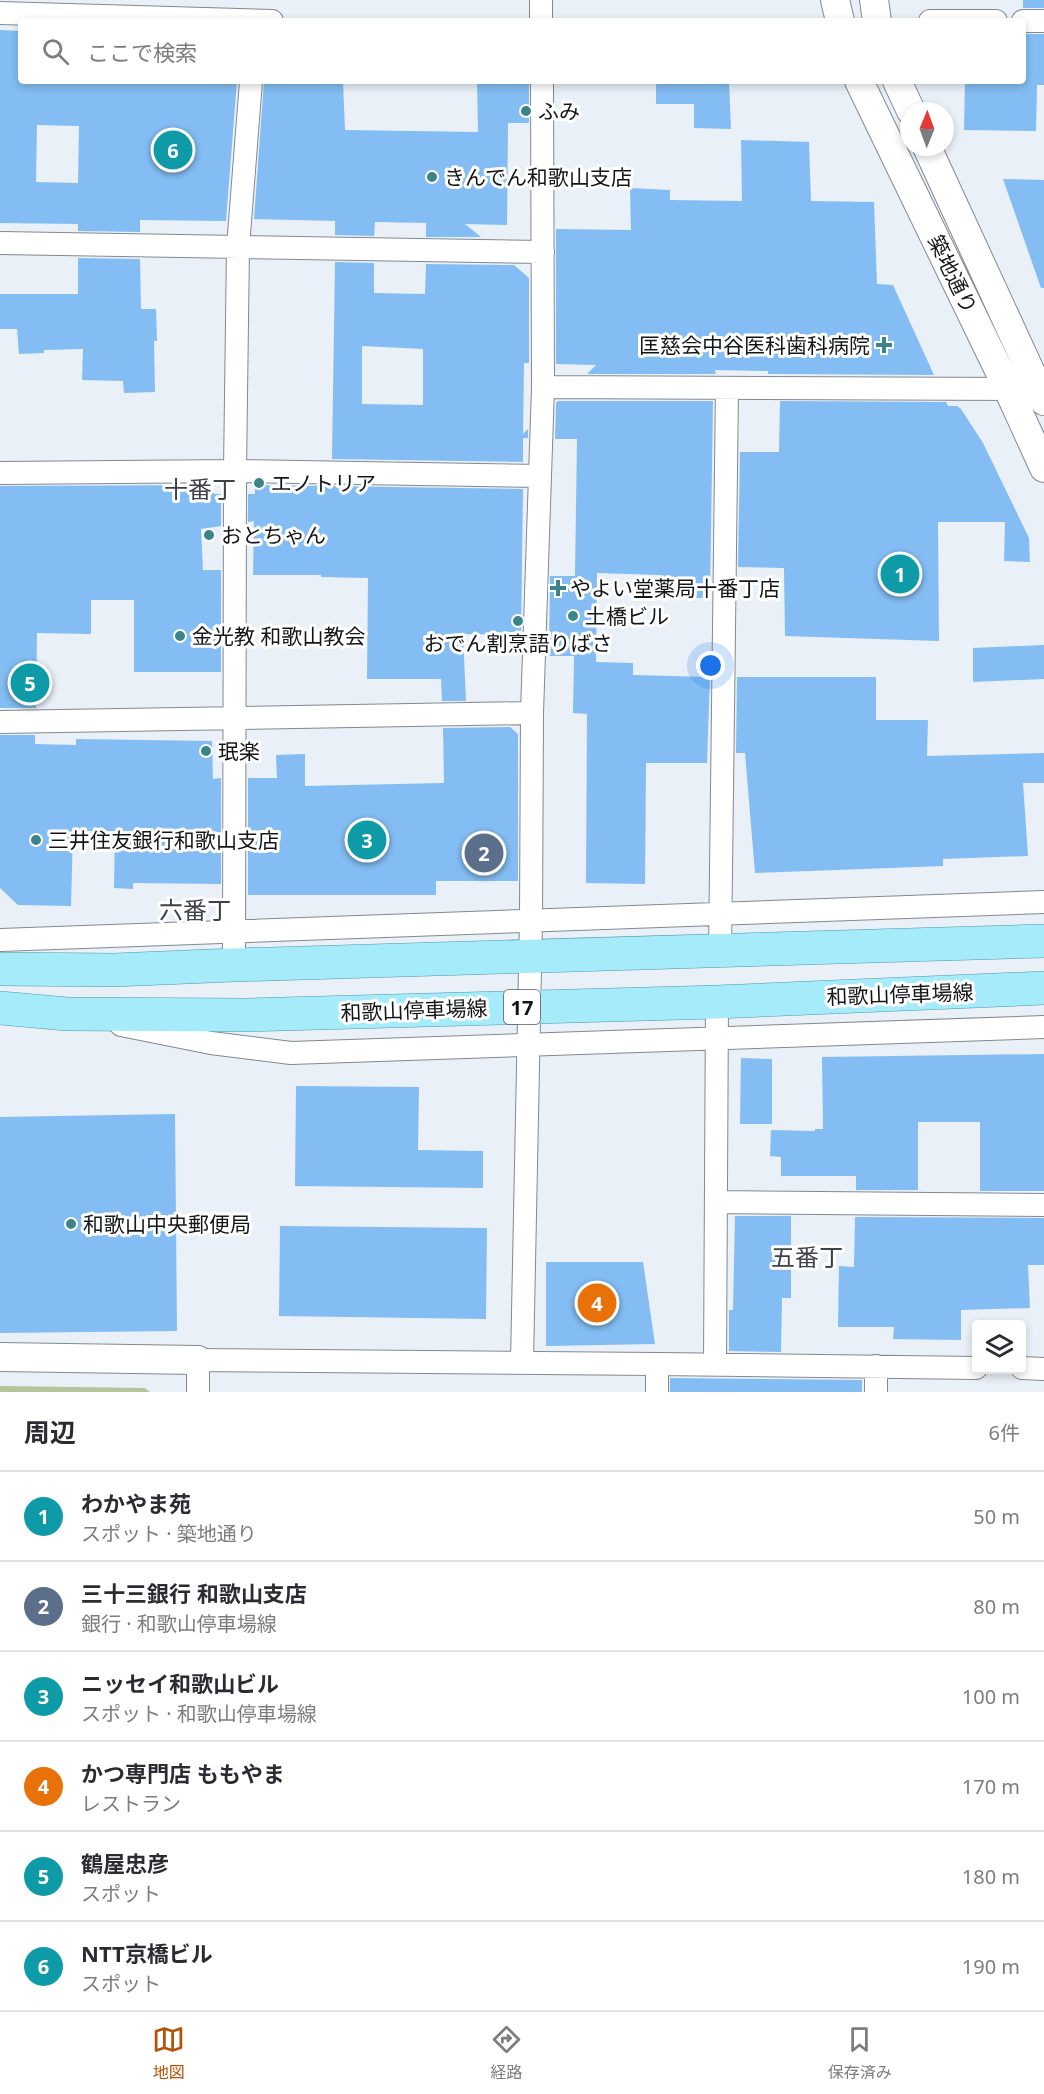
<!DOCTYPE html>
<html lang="ja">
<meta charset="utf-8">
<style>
:root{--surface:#fff;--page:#f2f2f3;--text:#2b2b33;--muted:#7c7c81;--line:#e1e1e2;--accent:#b45309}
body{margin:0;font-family:"Noto Sans","Noto Sans JP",sans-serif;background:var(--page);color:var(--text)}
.controls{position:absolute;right:18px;bottom:18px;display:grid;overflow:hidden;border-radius:6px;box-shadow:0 3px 9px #0003}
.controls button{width:54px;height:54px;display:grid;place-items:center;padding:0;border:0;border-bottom:2px solid var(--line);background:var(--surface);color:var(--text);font:30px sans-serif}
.compass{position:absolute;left:900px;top:102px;width:54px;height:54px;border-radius:50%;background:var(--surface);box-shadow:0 3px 9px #0003;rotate:1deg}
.you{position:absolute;left:711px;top:666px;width:21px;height:21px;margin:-15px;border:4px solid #fff;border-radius:50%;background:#1a73e8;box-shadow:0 0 0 9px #1a73e833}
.badge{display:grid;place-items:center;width:39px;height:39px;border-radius:50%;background:var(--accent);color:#fff;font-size:20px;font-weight:700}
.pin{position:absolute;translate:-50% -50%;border:3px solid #fff;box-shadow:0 2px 6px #0006}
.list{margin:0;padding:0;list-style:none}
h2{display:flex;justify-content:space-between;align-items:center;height:78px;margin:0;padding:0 24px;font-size:26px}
h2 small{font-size:20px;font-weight:400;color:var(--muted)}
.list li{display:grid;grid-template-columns:39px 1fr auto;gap:18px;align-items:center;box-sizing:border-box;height:90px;padding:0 24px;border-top:2px solid var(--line)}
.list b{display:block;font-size:22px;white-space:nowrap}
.list p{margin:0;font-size:20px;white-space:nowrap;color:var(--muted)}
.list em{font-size:20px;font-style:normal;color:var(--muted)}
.icon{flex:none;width:33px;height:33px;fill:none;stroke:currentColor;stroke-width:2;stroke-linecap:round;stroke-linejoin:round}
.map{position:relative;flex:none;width:1044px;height:1392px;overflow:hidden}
.search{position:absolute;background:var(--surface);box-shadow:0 3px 9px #0003;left:18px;right:18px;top:18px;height:66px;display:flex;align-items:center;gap:15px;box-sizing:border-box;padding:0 21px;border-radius:6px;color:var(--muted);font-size:22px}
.sheet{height:618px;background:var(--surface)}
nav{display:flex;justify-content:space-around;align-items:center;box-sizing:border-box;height:84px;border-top:2px solid var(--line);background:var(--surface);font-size:16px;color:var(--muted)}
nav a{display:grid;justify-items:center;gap:3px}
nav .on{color:var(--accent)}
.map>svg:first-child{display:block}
.green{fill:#b7c499}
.building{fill:#83bdf3;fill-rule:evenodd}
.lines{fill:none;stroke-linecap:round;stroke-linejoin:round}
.minor-casing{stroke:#838990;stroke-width:24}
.tertiary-casing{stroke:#838990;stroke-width:30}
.primary-casing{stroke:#4c98a9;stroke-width:34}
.minor{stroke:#fff;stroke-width:22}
.tertiary{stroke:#fff;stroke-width:28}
.primary{stroke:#a6ebfa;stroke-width:33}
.poi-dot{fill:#3c8489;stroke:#fff;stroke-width:2}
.labels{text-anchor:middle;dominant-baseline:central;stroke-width:6;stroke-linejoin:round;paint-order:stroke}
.shield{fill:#fff;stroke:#5a5b5d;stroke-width:1.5}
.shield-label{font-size:20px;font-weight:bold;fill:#131517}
.poi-label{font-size:21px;fill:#131517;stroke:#fff;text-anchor:start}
.street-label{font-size:21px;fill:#131517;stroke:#fff}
.quarter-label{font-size:24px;fill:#3c4247;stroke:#fff}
</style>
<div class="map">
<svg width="1044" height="1392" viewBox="0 0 1044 1392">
<rect width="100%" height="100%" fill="#e9f0f7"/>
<path class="green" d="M 0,1386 L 145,1388 L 150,1392 L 0,1392 Z"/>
<path class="building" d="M 1023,0 L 1044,0 L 1044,8 L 1023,8 Z
M 0,30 L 21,31 L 21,81 L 237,81 L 226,221 L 140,220 L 140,232 L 78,231 L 78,224 L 0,223 ZM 37,125 L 79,126 L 78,183 L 36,182 Z
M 1023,34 L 1044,34 L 1044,85 L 1037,85 L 1036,131 L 964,130 L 965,81 L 1023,81 Z
M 264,81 L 343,81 L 345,130 L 478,132 L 477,81 L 529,81 L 529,123 L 508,123 L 507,225 L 465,224 L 481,237 L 426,237 L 426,223 L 375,222 L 374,236 L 335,235 L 335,221 L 254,219 Z
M 656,81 L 729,81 L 731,129 L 694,128 L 694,104 L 656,104 Z
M 741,140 L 809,142 L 811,201 L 874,202 L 877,284 L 893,285 L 934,375 L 780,374 L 768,374 L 768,371 L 715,370 L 716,374 L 587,374 L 596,365 L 556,364 L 556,229 L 631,230 L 630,188 L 670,190 L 670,200 L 742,201 Z
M 1003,179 L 1044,180 L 1044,288 L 1041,288 Z
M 78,258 L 140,259 L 141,309 L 156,309 L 157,341 L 154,341 L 155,392 L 124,393 L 123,381 L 82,380 L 83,349 L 44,350 L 44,353 L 19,354 L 17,329 L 0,329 L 0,294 L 78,294 Z
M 335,262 L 374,263 L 374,293 L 425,294 L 426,264 L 514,265 L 529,278 L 529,363 L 524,363 L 523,434 L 528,429 L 528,438 L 523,438 L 523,462 L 332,459 ZM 362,346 L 423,349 L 423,405 L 362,404 Z
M 558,401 L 713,401 L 710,598 L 658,598 L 659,575 L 597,573 L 596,662 L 633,663 L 633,675 L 710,677 L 707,763 L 646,763 L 645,884 L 586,883 L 587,714 L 573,713 L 574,656 L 549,656 L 550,576 L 575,576 L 577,439 L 555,439 L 556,403 Z
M 780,401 L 946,402 L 948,406 L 957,406 L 961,409 L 983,443 L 1029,538 L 1030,562 L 1004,561 L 1005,522 L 938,522 L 939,641 L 785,636 L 784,568 L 738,567 L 740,452 L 779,452 Z
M 212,485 L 214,494 L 221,494 L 221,526 L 201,529 L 203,570 L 221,570 L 221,672 L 134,672 L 134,600 L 91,600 L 91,634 L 37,633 L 36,708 L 0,708 L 0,486 Z
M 255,485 L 523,489 L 521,635 L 463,634 L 466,701 L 442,701 L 441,679 L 367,679 L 368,578 L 321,577 L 321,575 L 253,575 L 254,521 L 248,522 L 248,494 L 255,494 Z
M 1044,645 L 1044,679 L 973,682 L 973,648 Z
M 737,677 L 876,677 L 876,720 L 928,720 L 927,756 L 1044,753 L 1044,783 L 1023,783 L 1028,856 L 943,859 L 943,866 L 755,873 L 745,753 L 736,753 Z
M 510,727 L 518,734 L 518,881 L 436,881 L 436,895 L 248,895 L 248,778 L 277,778 L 276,755 L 305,754 L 305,786 L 444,783 L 443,728 Z
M 0,735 L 35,735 L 35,744 L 76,745 L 76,739 L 212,741 L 213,779 L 221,778 L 221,884 L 133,883 L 133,889 L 114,888 L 115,831 L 73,831 L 71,906 L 18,905 L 0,888 Z
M 1044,1054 L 1044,1191 L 980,1191 L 980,1122 L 918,1122 L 918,1190 L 856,1190 L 856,1176 L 781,1176 L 781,1157 L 770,1156 L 771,1130 L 815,1131 L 815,1129 L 823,1129 L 822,1057 Z
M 741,1058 L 772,1059 L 772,1124 L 740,1124 Z
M 296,1086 L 419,1087 L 418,1150 L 483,1151 L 483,1188 L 295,1186 Z
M 175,1114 L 177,1331 L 0,1333 L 0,1117 Z
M 735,1216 L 791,1216 L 791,1298 L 782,1298 L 781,1352 L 729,1351 L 729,1310 L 733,1310 Z
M 855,1217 L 1044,1218 L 1044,1265 L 1028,1265 L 1030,1308 L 961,1310 L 961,1340 L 893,1339 L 894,1327 L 838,1327 L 839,1266 L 854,1267 Z
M 280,1226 L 487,1228 L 486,1319 L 279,1316 Z
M 546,1262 L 643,1262 L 655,1344 L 546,1346 Z
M 670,1378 L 862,1380 L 862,1392 L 670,1392 Z"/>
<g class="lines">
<g class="minor-casing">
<path id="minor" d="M 0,13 L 272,21
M 541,21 L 541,0
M 930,21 L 996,21
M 1023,21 L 1044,21
M 0,243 L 543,252
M 543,387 L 1021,389
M 0,473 L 235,471 L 540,476
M 0,722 L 532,713
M 0,940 L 1044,902
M 720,950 L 727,388
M 234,965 L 235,471 L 238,247 L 251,81
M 121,1025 L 211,1043 L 291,1053 L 1044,1027
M 717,1202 L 1044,1205
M 522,1362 L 531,920 L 532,713 L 543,387 L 542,81
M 657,1364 L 976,1368
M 715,1364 L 717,1002
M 1022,1368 L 1044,1369
M 198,1392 L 198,1360 L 657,1364 L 657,1392
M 876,1392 L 876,1366"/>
</g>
<g class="tertiary-casing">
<path id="tertiary" d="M 835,0 L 840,21
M 874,0 L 877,21
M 859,81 L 1008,389 L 1044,468
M 897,81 L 911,111
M 927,147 L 1044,401
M 0,1357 L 198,1360"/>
</g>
<g class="primary-casing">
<path id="primary" d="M 0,969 L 114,970 L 234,965 L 1044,941
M 0,1008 L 67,1014 L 246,1015 L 717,1002 L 1044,988"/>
</g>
<use href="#minor" class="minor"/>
<use href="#tertiary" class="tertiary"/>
<use href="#primary" class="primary"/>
</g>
<g class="poi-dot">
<circle cx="526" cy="111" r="6"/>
<circle cx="432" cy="177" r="6"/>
<path d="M881 336h6v6h6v6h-6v6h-6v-6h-6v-6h6z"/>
<circle cx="259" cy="483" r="6"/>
<circle cx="209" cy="535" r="6"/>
<path d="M555 579h6v6h6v6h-6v6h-6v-6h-6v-6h6z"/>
<circle cx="573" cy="616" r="6"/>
<circle cx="518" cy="621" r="6"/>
<circle cx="180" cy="636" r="6"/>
<circle cx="206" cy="751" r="6"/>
<circle cx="36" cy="840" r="6"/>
<circle cx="71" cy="1224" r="6"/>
</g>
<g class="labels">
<rect class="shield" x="504" y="990" width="36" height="34" rx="4.5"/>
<g class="shield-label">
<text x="522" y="1007">17</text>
</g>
<g class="poi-label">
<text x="538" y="111">ふみ</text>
<text x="444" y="177">きんでん和歌山支店</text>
<text x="870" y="345" text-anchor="end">匡慈会中谷医科歯科病院</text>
<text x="271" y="483">エノトリア</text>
<text x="221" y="535">おとちゃん</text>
<text x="570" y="588">やよい堂薬局十番丁店</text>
<text x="585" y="616">土橋ビル</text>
<text x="192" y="636">金光教 和歌山教会</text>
<text x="518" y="643" text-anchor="middle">おでん割烹語りばさ</text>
<text x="218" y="751">珉楽</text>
<text x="48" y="840">三井住友銀行和歌山支店</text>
<text x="83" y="1224">和歌山中央郵便局</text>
</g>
<g class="street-label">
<text transform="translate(953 274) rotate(64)">築地通り</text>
<text transform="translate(900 994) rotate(-2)">和歌山停車場線</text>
<text transform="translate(414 1010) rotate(-2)">和歌山停車場線</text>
</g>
<g class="quarter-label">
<text x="200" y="488">十番丁</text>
<text x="195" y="909">六番丁</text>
<text x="807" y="1256">五番丁</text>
</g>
</g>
</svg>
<div class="controls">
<button><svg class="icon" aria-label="layers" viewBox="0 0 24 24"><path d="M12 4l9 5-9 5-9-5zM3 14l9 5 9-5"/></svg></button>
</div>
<svg class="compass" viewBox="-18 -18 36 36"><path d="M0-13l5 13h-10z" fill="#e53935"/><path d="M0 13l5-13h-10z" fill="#7c7c81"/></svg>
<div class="you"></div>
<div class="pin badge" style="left:900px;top:574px;background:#0f9aa8">1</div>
<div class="pin badge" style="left:484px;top:853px;background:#5c6f8a">2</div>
<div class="pin badge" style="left:367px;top:840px;background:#0f9aa8">3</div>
<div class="pin badge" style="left:597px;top:1303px;background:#e8710a">4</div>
<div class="pin badge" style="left:30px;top:683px;background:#0f9aa8">5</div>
<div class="pin badge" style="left:173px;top:150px;background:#0f9aa8">6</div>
<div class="search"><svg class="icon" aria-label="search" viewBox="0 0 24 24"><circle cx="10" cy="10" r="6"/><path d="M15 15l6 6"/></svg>ここで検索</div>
</div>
<section class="sheet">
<h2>周辺<small>6件</small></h2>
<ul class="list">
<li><span class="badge" style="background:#0f9aa8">1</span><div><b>わかやま苑</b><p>スポット · 築地通り</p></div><em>50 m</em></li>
<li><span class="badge" style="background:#5c6f8a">2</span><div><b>三十三銀行 和歌山支店</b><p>銀行 · 和歌山停車場線</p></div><em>80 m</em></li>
<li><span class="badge" style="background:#0f9aa8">3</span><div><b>ニッセイ和歌山ビル</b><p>スポット · 和歌山停車場線</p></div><em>100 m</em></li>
<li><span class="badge" style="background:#e8710a">4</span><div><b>かつ専門店 ももやま</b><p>レストラン</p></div><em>170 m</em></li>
<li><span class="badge" style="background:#0f9aa8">5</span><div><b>鶴屋忠彦</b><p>スポット</p></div><em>180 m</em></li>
<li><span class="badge" style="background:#0f9aa8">6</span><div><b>NTT京橋ビル</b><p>スポット</p></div><em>190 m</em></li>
</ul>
</section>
<nav>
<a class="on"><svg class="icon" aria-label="map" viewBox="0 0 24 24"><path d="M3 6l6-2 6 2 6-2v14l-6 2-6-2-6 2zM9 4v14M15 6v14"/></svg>地図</a>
<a><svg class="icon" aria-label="directions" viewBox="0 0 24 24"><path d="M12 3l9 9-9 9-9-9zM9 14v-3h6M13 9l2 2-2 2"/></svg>経路</a>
<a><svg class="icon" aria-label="saved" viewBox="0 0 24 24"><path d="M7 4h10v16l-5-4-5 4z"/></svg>保存済み</a>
</nav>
